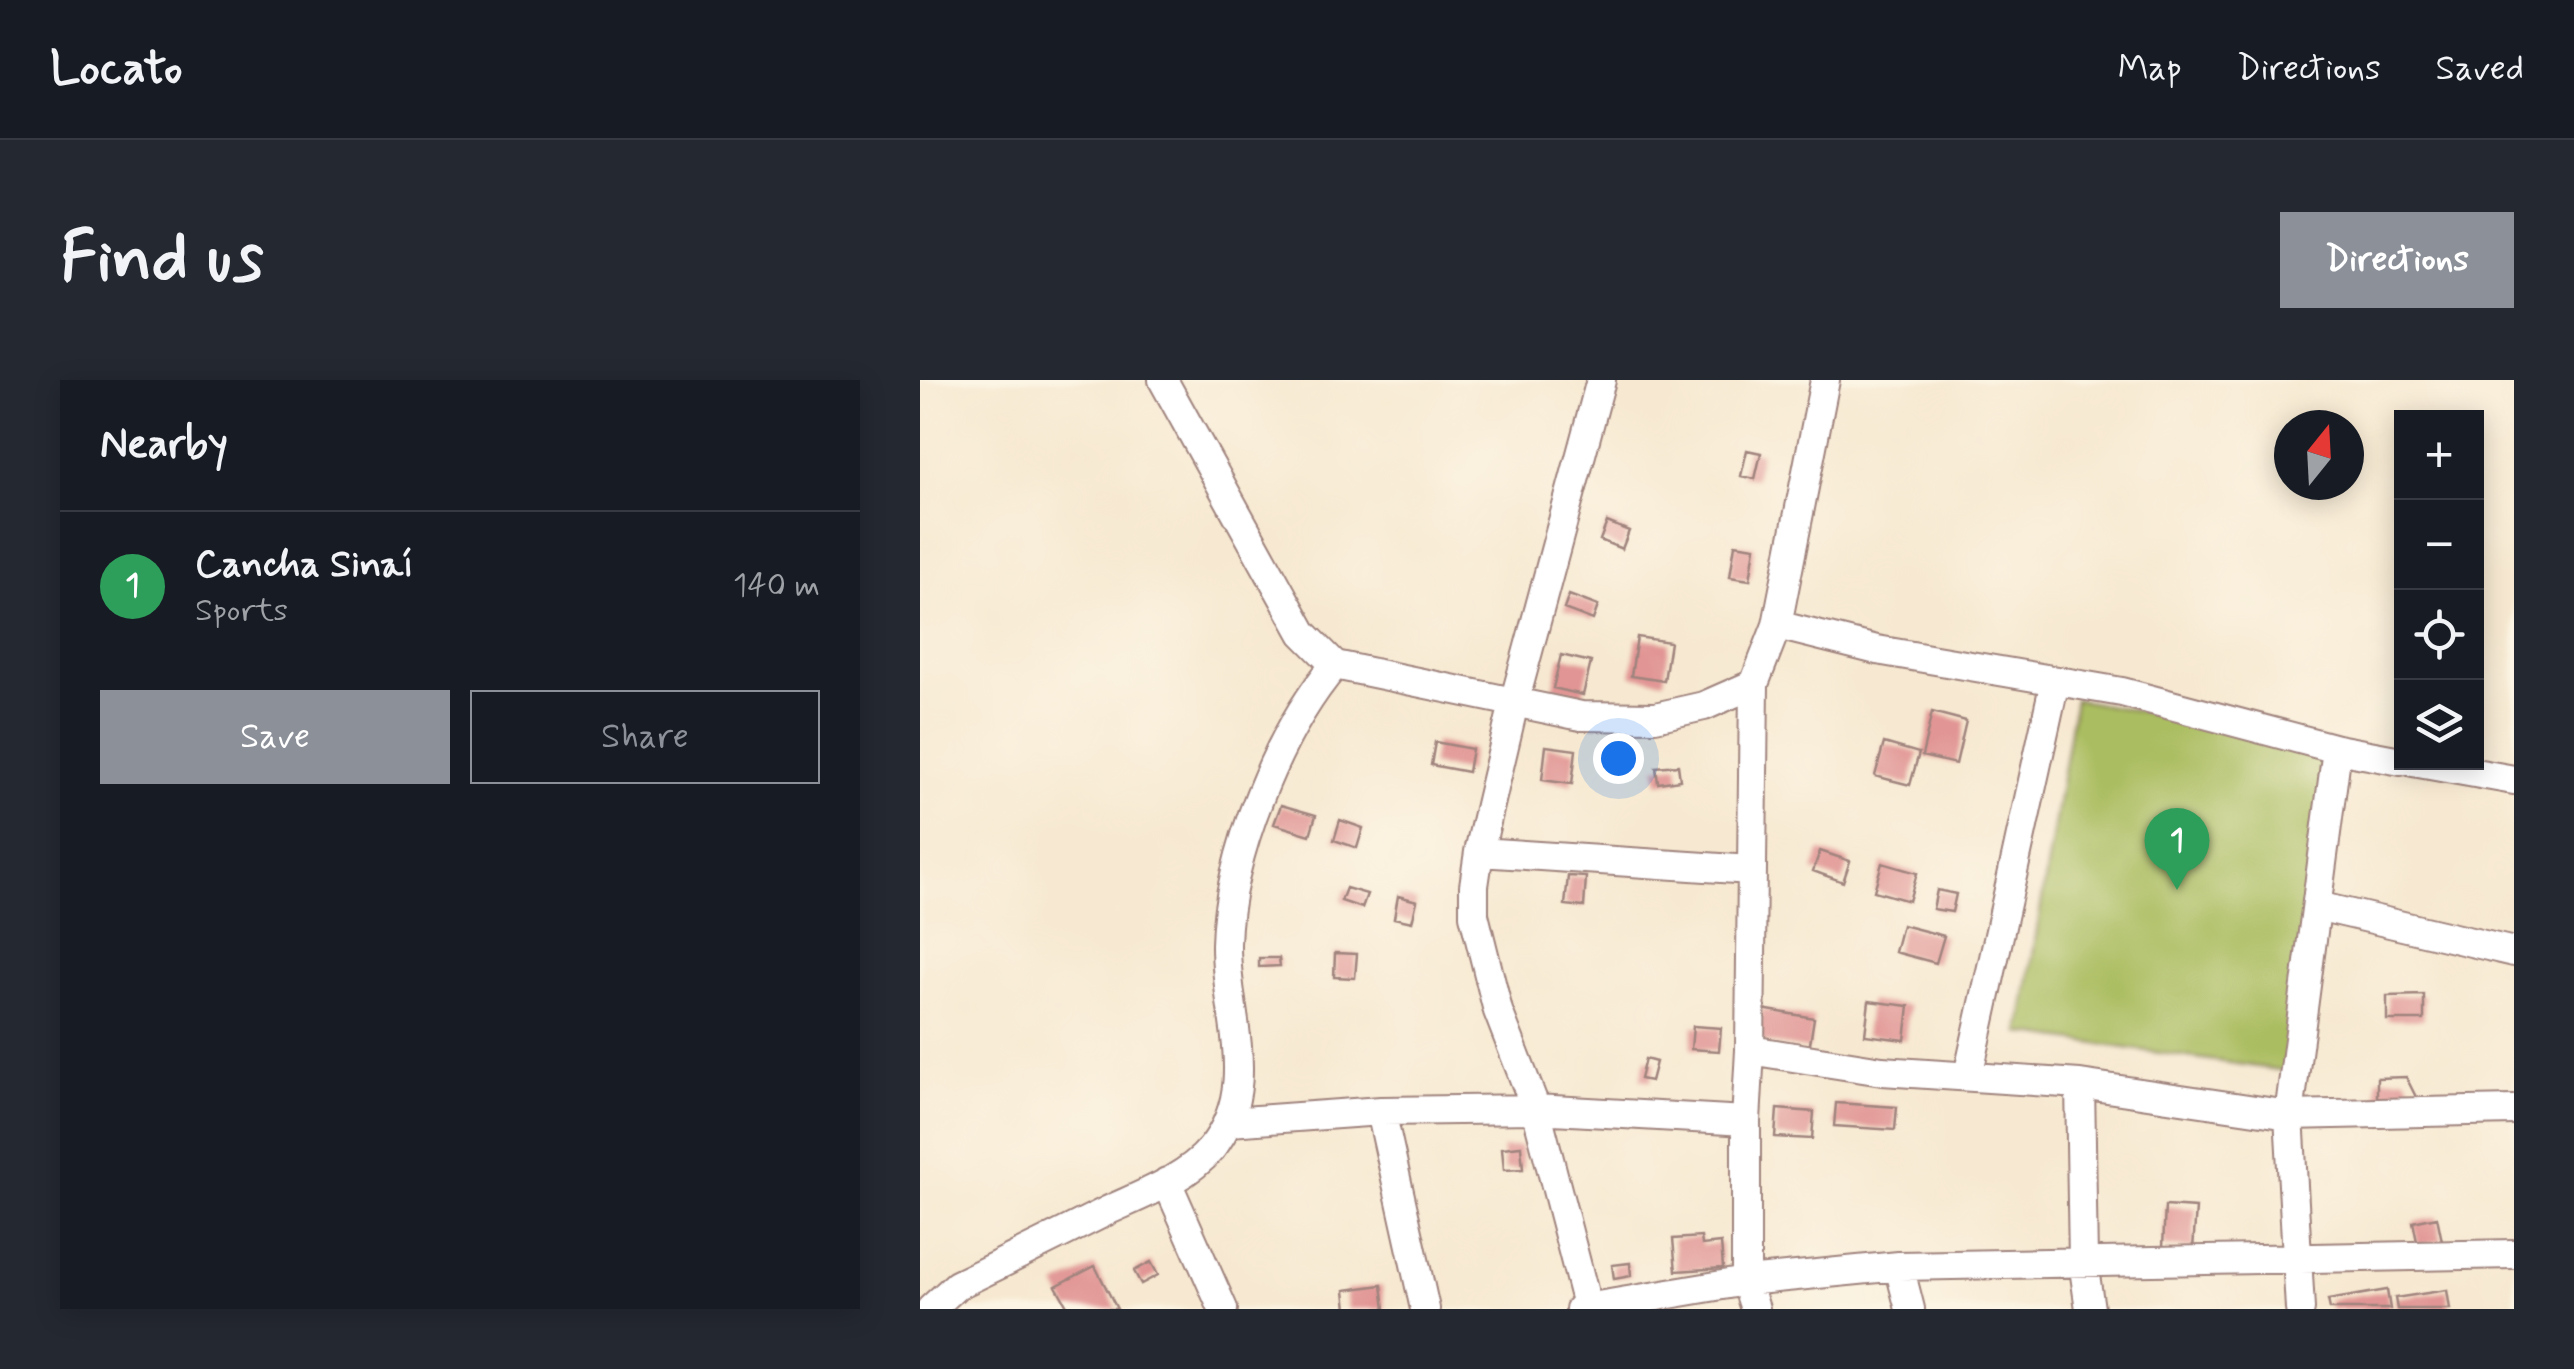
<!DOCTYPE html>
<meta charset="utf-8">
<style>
:root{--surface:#171b24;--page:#242831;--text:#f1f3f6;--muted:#9ea1a6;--line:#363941;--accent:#8c9099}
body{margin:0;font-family:Mynerve,sans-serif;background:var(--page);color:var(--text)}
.controls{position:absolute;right:30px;top:30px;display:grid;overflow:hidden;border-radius:0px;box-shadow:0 5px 25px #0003}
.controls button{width:90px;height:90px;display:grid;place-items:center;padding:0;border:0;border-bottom:2px solid var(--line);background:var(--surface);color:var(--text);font:50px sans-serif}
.compass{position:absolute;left:1354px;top:30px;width:90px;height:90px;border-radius:50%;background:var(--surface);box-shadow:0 5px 25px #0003;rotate:18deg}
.you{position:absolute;left:698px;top:378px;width:35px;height:35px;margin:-25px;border:8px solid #fff;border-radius:50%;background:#1a73e8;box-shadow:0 0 0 15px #1a73e833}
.badge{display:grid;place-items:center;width:65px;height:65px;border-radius:50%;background:var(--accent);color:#fff;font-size:32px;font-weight:700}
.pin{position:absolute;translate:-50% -82px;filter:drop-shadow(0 2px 5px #0008)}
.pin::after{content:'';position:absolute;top:52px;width:35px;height:30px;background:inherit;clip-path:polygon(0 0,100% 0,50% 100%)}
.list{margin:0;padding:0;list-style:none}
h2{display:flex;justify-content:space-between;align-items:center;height:130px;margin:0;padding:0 40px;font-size:42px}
h2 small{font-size:32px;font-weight:400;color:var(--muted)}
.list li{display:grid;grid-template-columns:65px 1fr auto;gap:30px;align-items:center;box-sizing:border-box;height:150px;padding:0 40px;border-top:2px solid var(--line)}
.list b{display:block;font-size:38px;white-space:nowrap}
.list p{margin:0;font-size:32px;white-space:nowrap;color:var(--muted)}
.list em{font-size:32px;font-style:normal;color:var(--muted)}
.actions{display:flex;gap:20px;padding:30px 40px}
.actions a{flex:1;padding:22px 0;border:2px solid var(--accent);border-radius:0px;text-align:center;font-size:35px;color:var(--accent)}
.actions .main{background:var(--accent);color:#fff}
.icon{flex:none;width:55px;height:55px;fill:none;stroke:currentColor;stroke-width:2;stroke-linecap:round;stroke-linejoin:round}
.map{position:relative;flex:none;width:1594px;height:929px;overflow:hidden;border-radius:0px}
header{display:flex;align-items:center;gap:60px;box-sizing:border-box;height:140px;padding:0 50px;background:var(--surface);border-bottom:2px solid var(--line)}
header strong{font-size:48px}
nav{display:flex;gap:55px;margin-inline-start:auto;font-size:35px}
.intro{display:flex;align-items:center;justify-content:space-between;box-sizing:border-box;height:240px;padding:0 60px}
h1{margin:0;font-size:70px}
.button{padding:25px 45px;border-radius:0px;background:var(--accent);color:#fff;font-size:35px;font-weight:700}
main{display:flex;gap:60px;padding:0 60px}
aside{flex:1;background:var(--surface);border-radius:0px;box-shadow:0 5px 25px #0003}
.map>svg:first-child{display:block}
.green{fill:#aabd61;stroke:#7a6e46;stroke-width:2.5}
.building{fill:#e19594}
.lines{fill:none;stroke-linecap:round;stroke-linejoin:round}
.minor-casing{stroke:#a0847e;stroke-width:32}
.minor{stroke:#fff;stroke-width:28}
</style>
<header>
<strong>Locato</strong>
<nav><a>Map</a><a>Directions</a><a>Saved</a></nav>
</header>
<div class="intro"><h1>Find us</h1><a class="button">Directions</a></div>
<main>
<aside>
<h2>Nearby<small></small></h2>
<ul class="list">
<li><span class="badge" style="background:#2e9e5b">1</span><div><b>Cancha Sinaí</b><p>Sports</p></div><em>140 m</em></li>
</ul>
<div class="actions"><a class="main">Save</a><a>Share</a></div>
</aside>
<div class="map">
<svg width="1594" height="929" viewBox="0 0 1594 929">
<rect width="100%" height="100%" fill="#fcf5e5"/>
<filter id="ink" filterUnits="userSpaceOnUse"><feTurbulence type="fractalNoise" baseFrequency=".01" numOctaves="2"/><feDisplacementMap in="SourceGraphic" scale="20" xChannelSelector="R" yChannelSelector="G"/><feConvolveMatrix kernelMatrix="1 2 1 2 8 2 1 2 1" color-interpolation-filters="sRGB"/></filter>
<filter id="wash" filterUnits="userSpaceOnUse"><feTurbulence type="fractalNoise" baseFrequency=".0048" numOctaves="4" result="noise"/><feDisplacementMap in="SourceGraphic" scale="40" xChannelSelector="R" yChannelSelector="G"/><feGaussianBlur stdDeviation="2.25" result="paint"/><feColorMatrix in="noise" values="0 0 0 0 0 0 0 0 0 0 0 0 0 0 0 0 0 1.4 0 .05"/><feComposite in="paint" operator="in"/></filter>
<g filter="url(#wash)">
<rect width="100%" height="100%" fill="#f7e9d1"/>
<path class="green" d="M 1155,319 L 1409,367 L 1366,691 L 1100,653 Z"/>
<g id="blocks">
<path class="building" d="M 827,70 L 841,73 L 835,99 L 821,96 Z
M 687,142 L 709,151 L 702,169 L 680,160 Z
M 815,164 L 835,167 L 830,200 L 810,197 Z
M 649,215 L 678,226 L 673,240 L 644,229 Z
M 717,257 L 750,262 L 744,301 L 711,296 Z
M 641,275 L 671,282 L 663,315 L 633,308 Z
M 1012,332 L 1046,341 L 1036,384 L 1002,376 Z
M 515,362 L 552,369 L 548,392 L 511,385 Z
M 964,363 L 999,373 L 990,405 L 955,396 Z
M 626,366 L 656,370 L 652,404 L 622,400 Z
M 758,385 L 760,400 L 738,403 L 736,387 Z
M 361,425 L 396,435 L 390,455 L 354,444 Z
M 420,440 L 443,448 L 437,468 L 414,460 Z
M 900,471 L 930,481 L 923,502 L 893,491 Z
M 962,483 L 997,493 L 989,521 L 954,511 Z
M 648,496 L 666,497 L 664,527 L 645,525 Z
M 426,508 L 447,514 L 442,528 L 421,521 Z
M 1017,510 L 1036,514 L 1032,532 L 1013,529 Z
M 478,516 L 497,521 L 492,542 L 474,538 Z
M 982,545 L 1024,556 L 1016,583 L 975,572 Z
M 415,573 L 437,574 L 435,598 L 414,597 Z
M 339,578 L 359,578 L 360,586 L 339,587 Z
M 1504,615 L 1504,640 L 1467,640 L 1467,616 Z
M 949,621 L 989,626 L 985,660 L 945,655 Z
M 842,629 L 894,638 L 889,670 L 837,661 Z
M 773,646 L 801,648 L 799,671 L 771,669 Z
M 725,679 L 736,682 L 731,701 L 720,699 Z
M 1486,697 L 1497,719 L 1457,720 L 1457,698 Z
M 916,723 L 977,727 L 975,750 L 914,746 Z
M 857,729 L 894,732 L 892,759 L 855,757 Z
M 601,766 L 603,789 L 584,790 L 582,768 Z
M 1245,826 L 1276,828 L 1273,869 L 1243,867 Z
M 1517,837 L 1522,861 L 1498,866 L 1493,842 Z
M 781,857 L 782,865 L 801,863 L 803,888 L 756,891 L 753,859 Z
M 231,882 L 238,895 L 221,904 L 214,891 Z
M 710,883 L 711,896 L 694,899 L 692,885 Z
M 175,886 L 197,929 L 149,929 L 136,906 Z
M 462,905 L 465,929 L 427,929 L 425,910 Z
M 1467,910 L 1470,929 L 1410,929 L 1408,920 Z
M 1527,910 L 1530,929 L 1477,929 L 1475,918 Z"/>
</g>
</g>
<g filter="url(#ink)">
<use href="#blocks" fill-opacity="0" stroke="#a0847e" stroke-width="2.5"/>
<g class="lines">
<g class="minor-casing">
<path id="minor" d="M 243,0 L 383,253 L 415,285 L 661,336 L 735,337 L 784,326 L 834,304 L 857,245 L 905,0
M 857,245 L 957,270 L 1202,312 L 1417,369 L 1481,381
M 834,304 L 830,670 L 826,741 L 826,901 L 835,929
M 1493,382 L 1594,400
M 559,472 L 831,490
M 1397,526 L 1594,572
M 830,670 L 962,691 L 1160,704 L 1369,735 L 1594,730
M 1048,696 L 1135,301
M 1160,704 L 1163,881 L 1170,929
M 461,731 L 505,929
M 309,742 L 461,731 L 616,729 L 826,741
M 247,802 L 303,929
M 979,886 L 990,929
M 11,929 L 37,905 C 87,881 137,856 187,831 C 221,815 266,799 291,769 C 342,706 305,635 306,564 C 308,475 358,352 415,285
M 660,929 L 826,901 L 979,886 L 1594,874
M 668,929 L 616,729 L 578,631 L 554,535 L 554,506 L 559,472 L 594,323 L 681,0
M 1380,929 L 1369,735 L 1417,369"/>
</g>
<use href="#minor" class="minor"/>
</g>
</g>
</svg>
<div class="controls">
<button>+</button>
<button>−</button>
<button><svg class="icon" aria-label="locate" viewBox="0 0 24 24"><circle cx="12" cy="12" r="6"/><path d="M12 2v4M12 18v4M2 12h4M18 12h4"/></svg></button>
<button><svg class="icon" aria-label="layers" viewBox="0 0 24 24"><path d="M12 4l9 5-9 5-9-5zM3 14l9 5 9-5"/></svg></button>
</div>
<svg class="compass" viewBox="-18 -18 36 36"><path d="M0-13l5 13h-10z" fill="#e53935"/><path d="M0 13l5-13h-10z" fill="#9ea1a6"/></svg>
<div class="you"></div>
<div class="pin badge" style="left:1257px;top:510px;background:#2e9e5b">1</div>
</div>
</main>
